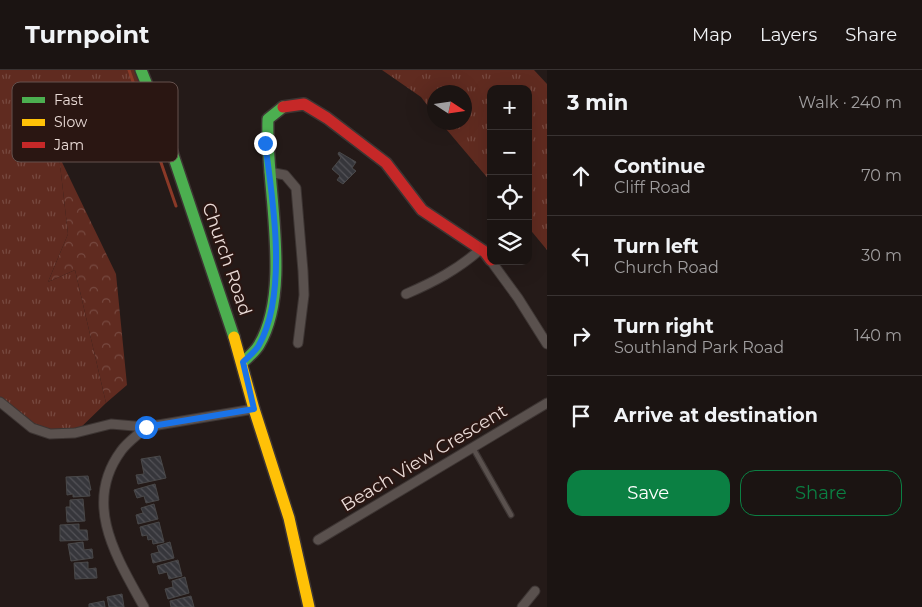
<!DOCTYPE html>
<meta charset="utf-8">
<style>
:root{--surface:#1b1412;--page:#282120;--text:#f1f3f6;--muted:#a09e9f;--line:#393332;--accent:#0b8043}
body{margin:0;font-family:Montserrat,sans-serif;background:var(--page);color:var(--text)}
.controls{position:absolute;right:15px;top:15px;display:grid;overflow:hidden;border-radius:10px;box-shadow:0 5px 20px #0002}
.controls button{width:45px;height:45px;display:grid;place-items:center;padding:0;border:0;border-bottom:1px solid var(--line);background:var(--surface);color:var(--text);font:25px sans-serif}
.compass{position:absolute;left:427px;top:15px;width:45px;height:45px;border-radius:50%;background:var(--surface);box-shadow:0 5px 20px #0002;rotate:102deg}
.stop{position:absolute;width:15px;height:15px;margin:-11px;border:4px solid #1a73e8;border-radius:50%;background:#fff}
.stop.end{background:#1a73e8;border-color:#fff;box-shadow:0 1px 5px #0008}
.list{margin:0;padding:0;list-style:none}
h2{display:flex;justify-content:space-between;align-items:center;height:65px;margin:0;padding:0 20px;font-size:21px}
h2 small{font-size:16px;font-weight:400;color:var(--muted)}
.list li{display:grid;grid-template-columns:32px 1fr auto;gap:15px;align-items:center;box-sizing:border-box;height:80px;padding:0 20px;border-top:1px solid var(--line)}
.list b{display:block;font-size:19px;white-space:nowrap}
.list p{margin:0;font-size:16px;white-space:nowrap;color:var(--muted)}
.list em{font-size:16px;font-style:normal;color:var(--muted)}
.actions{display:flex;gap:10px;padding:15px 20px}
.actions a{flex:1;padding:11px 0;border:1px solid var(--accent);border-radius:15px;text-align:center;font-size:18px;color:var(--accent)}
.actions .main{background:var(--accent);color:#fff}
.icon{flex:none;width:28px;height:28px;fill:none;stroke:currentColor;stroke-width:2;stroke-linecap:round;stroke-linejoin:round}
.map{position:relative;flex:none;width:547px;height:537px;overflow:hidden}
header{display:flex;align-items:center;gap:30px;box-sizing:border-box;height:70px;padding:0 25px;background:var(--surface);border-bottom:1px solid var(--line)}
header strong{font-size:24px}
nav{display:flex;gap:28px;margin-inline-start:auto;font-size:18px}
main{display:flex}
aside{flex:1;background:var(--surface)}
.map>svg:first-child{display:block}
.grass{fill:url(#grass-tufts)}
.forest{fill:url(#forest-crowns)}
.lines{fill:none;stroke-linecap:round;stroke-linejoin:round}
.stream{stroke:#8a3927;stroke-width:3}
.building{fill:url(#building-back-hatch);stroke:#494849}
.lane-casing{stroke:#3d3533;stroke-width:7}
.street-casing{stroke:#3d3533;stroke-width:11}
.fast-casing{stroke:#3d3533;stroke-width:14}
.slow-casing{stroke:#3d3533;stroke-width:14}
.jam-casing{stroke:#3d3533;stroke-width:14}
.lane{stroke:#5a514e;stroke-width:4.5}
.street{stroke:#5a514e;stroke-width:9}
.fast{stroke:#4caf50;stroke-width:11}
.slow{stroke:#ffc107;stroke-width:11}
.jam{stroke:#c62828;stroke-width:11}
.route{stroke:#1a73e8;stroke-width:6}
.labels{text-anchor:middle;dominant-baseline:central;stroke-width:4.5;stroke-linejoin:round;paint-order:stroke}
.street-label{font-size:18px;fill:#eadbd7;stroke:#2a1612}
.key{fill:#2a1612;stroke:#64514d;stroke-width:1}
.key-label{font-size:14px;fill:#eadbd7}
</style>
<header>
<strong>Turnpoint</strong>
<nav><a>Map</a><a>Layers</a><a>Share</a></nav>
</header>
<main>
<div class="map">
<svg width="547" height="537" viewBox="0 0 547 537">
<defs>
<pattern id="grass-tufts" width="24" height="20" patternUnits="userSpaceOnUse" patternTransform="scale(1.25)"><rect width="24" height="20" fill="#602b20"/><path d="M3 7l-1-3M5 7V3M7 7l1-3M15 17l-1-3M17 17v-4M19 17l1-3" fill="none" stroke="#774940"/></pattern>
<pattern id="forest-crowns" width="20" height="18" patternUnits="userSpaceOnUse" patternTransform="scale(1.25)"><rect width="20" height="18" fill="#602b20"/><path d="M2 6a3 3 0 1 1 6 0M12 15a3 3 0 1 1 6 0" fill="none" stroke="#774940"/></pattern>
<pattern id="building-back-hatch" width="6" height="6" patternUnits="userSpaceOnUse" patternTransform="scale(1.25)"><rect width="6" height="6" fill="#36363b"/><path d="M-1 5l2 2M0 0l6 6M5-1l2 2" fill="none" stroke="#535257"/></pattern>
</defs>
<rect width="100%" height="100%" fill="#241a18"/>
<path class="grass" d="M 0,0 L 138,0 L 152,33 L 59,86 L 68,164 L 48,212 L 75,200 L 106,333 L 75,363 L 32,358 L 0,332 Z
M 382,0 L 534,0 L 547,14 L 547,180 L 528,157 L 528,19 L 491,19 L 491,112 L 441,53 L 464,52 L 464,22 L 434,22 L 434,44 L 421,27 Z"/>
<path class="forest" d="M 59,86 L 116,204 L 127,315 L 106,333 L 75,200 L 48,212 L 68,164 Z"/>
<g class="lines">
<path class="stream" d="M 129,0 L 176,136"/>
</g>
<path class="building" d="M 339,82 L 356,92 L 352,98 L 356,101 L 343,114 L 337,110 L 340,106 L 332,99 L 341,88 L 338,84 Z
M 160,386 L 166,408 L 138,414 L 136,405 L 144,404 L 141,389 Z
M 88,406 L 91,420 L 89,420 L 90,426 L 73,427 L 73,424 L 67,425 L 66,407 Z
M 155,414 L 159,430 L 146,433 L 144,426 L 137,428 L 134,420 Z
M 83,429 L 85,451 L 67,452 L 66,437 L 70,437 L 70,430 Z
M 154,434 L 158,449 L 138,454 L 136,445 L 143,443 L 141,438 Z
M 159,452 L 164,472 L 153,474 L 152,469 L 148,470 L 147,465 L 142,466 L 140,457 Z
M 79,454 L 79,460 L 87,460 L 88,470 L 60,471 L 60,455 Z
M 83,472 L 84,480 L 92,479 L 93,488 L 71,491 L 68,474 Z
M 170,472 L 174,488 L 153,493 L 151,484 L 159,482 L 157,476 Z
M 178,490 L 182,506 L 169,509 L 167,502 L 159,504 L 157,496 Z
M 88,492 L 88,499 L 96,498 L 97,508 L 75,509 L 74,493 Z
M 185,507 L 189,523 L 168,529 L 165,519 L 173,517 L 172,511 Z
M 122,524 L 124,537 L 109,537 L 107,527 Z
M 191,526 L 194,537 L 171,537 L 170,531 Z
M 104,531 L 105,537 L 89,537 L 89,534 Z"/>
<g class="lines">
<g class="lane-casing">
<path id="lane" d="M 473,378 L 511,445"/>
</g>
<g class="street-casing">
<path id="street" d="M 269,102 L 285,105 L 296,118 L 303,201 L 304,225 L 298,273
M 491,191 L 518,228 L 547,274
M 406,224 C 434,212 457,200 481,179
M 0,332 L 32,358 L 50,364 L 75,363 L 111,354 L 146,357 L 254,339
M 318,470 L 547,333
M 144,537 C 117,488 82,434 121,381 C 127,372 138,365 146,357
M 522,537 L 535,521"/>
</g>
<g class="fast-casing">
<path id="fast" d="M 141,0 L 163,55 L 234,267
M 243,292 C 248,287 255,282 259,275 C 293,218 265,115 268,49 L 283,37"/>
</g>
<g class="slow-casing">
<path id="slow" d="M 234,267 L 254,339 L 289,448 L 309,537"/>
</g>
<g class="jam-casing">
<path id="jam" d="M 283,37 L 304,34 L 327,48 L 386,93 L 422,140 L 485,182 L 491,190"/>
</g>
<use href="#lane" class="lane"/>
<use href="#street" class="street"/>
<use href="#fast" class="fast"/>
<use href="#slow" class="slow"/>
<use href="#jam" class="jam"/>
</g>
<g class="lines">
<path class="route" d="M 146,357 L 254,339 L 243,292 C 248,287 256,281 259,275 C 288,223 273,130 265,73"/>
</g>
<g class="labels">
<g class="street-label">
<text transform="translate(227 189) rotate(71)">Church Road</text>
<text transform="translate(424 388) rotate(-31)">Beach View Crescent</text>
</g>
</g>
<rect x="12" y="12" width="166" height="80" rx="8" class="key"/>
<rect x="22" y="27" width="23" height="6" fill="#4caf50"/>
<rect x="22" y="49" width="23" height="7" fill="#ffc107"/>
<rect x="22" y="72" width="23" height="6" fill="#c62828"/>
<g class="key-label">
<text x="54" y="35">Fast</text>
<text x="54" y="57">Slow</text>
<text x="54" y="80">Jam</text>
</g>
</svg>
<div class="controls">
<button>+</button>
<button>−</button>
<button><svg class="icon" aria-label="locate" viewBox="0 0 24 24"><circle cx="12" cy="12" r="6"/><path d="M12 2v4M12 18v4M2 12h4M18 12h4"/></svg></button>
<button><svg class="icon" aria-label="layers" viewBox="0 0 24 24"><path d="M12 4l9 5-9 5-9-5zM3 14l9 5 9-5"/></svg></button>
</div>
<svg class="compass" viewBox="-18 -18 36 36"><path d="M0-13l5 13h-10z" fill="#e53935"/><path d="M0 13l5-13h-10z" fill="#a09e9f"/></svg>
<div class="stop" style="left:146px;top:357px"></div>
<div class="stop end" style="left:265px;top:73px"></div>
</div>
<aside>
<h2>3 min<small>Walk · 240 m</small></h2>
<ul class="list">
<li><svg class="icon" aria-label="ahead" viewBox="0 0 24 24"><path d="M12 20V5M6 11l6-6 6 6"/></svg><div><b>Continue</b><p>Cliff Road</p></div><em>70 m</em></li>
<li><svg class="icon" aria-label="left" viewBox="0 0 24 24"><path d="M17 20v-9H6M10 6l-5 5 5 5"/></svg><div><b>Turn left</b><p>Church Road</p></div><em>30 m</em></li>
<li><svg class="icon" aria-label="right" viewBox="0 0 24 24"><path d="M7 20v-9h11M14 6l5 5-5 5"/></svg><div><b>Turn right</b><p>Southland Park Road</p></div><em>140 m</em></li>
<li><svg class="icon" aria-label="arrive" viewBox="0 0 24 24"><path d="M6 21V4h12l-3 4 3 4H6"/></svg><div><b>Arrive at destination</b></div></li>
</ul>
<div class="actions"><a class="main">Save</a><a>Share</a></div>
</aside>
</main>
